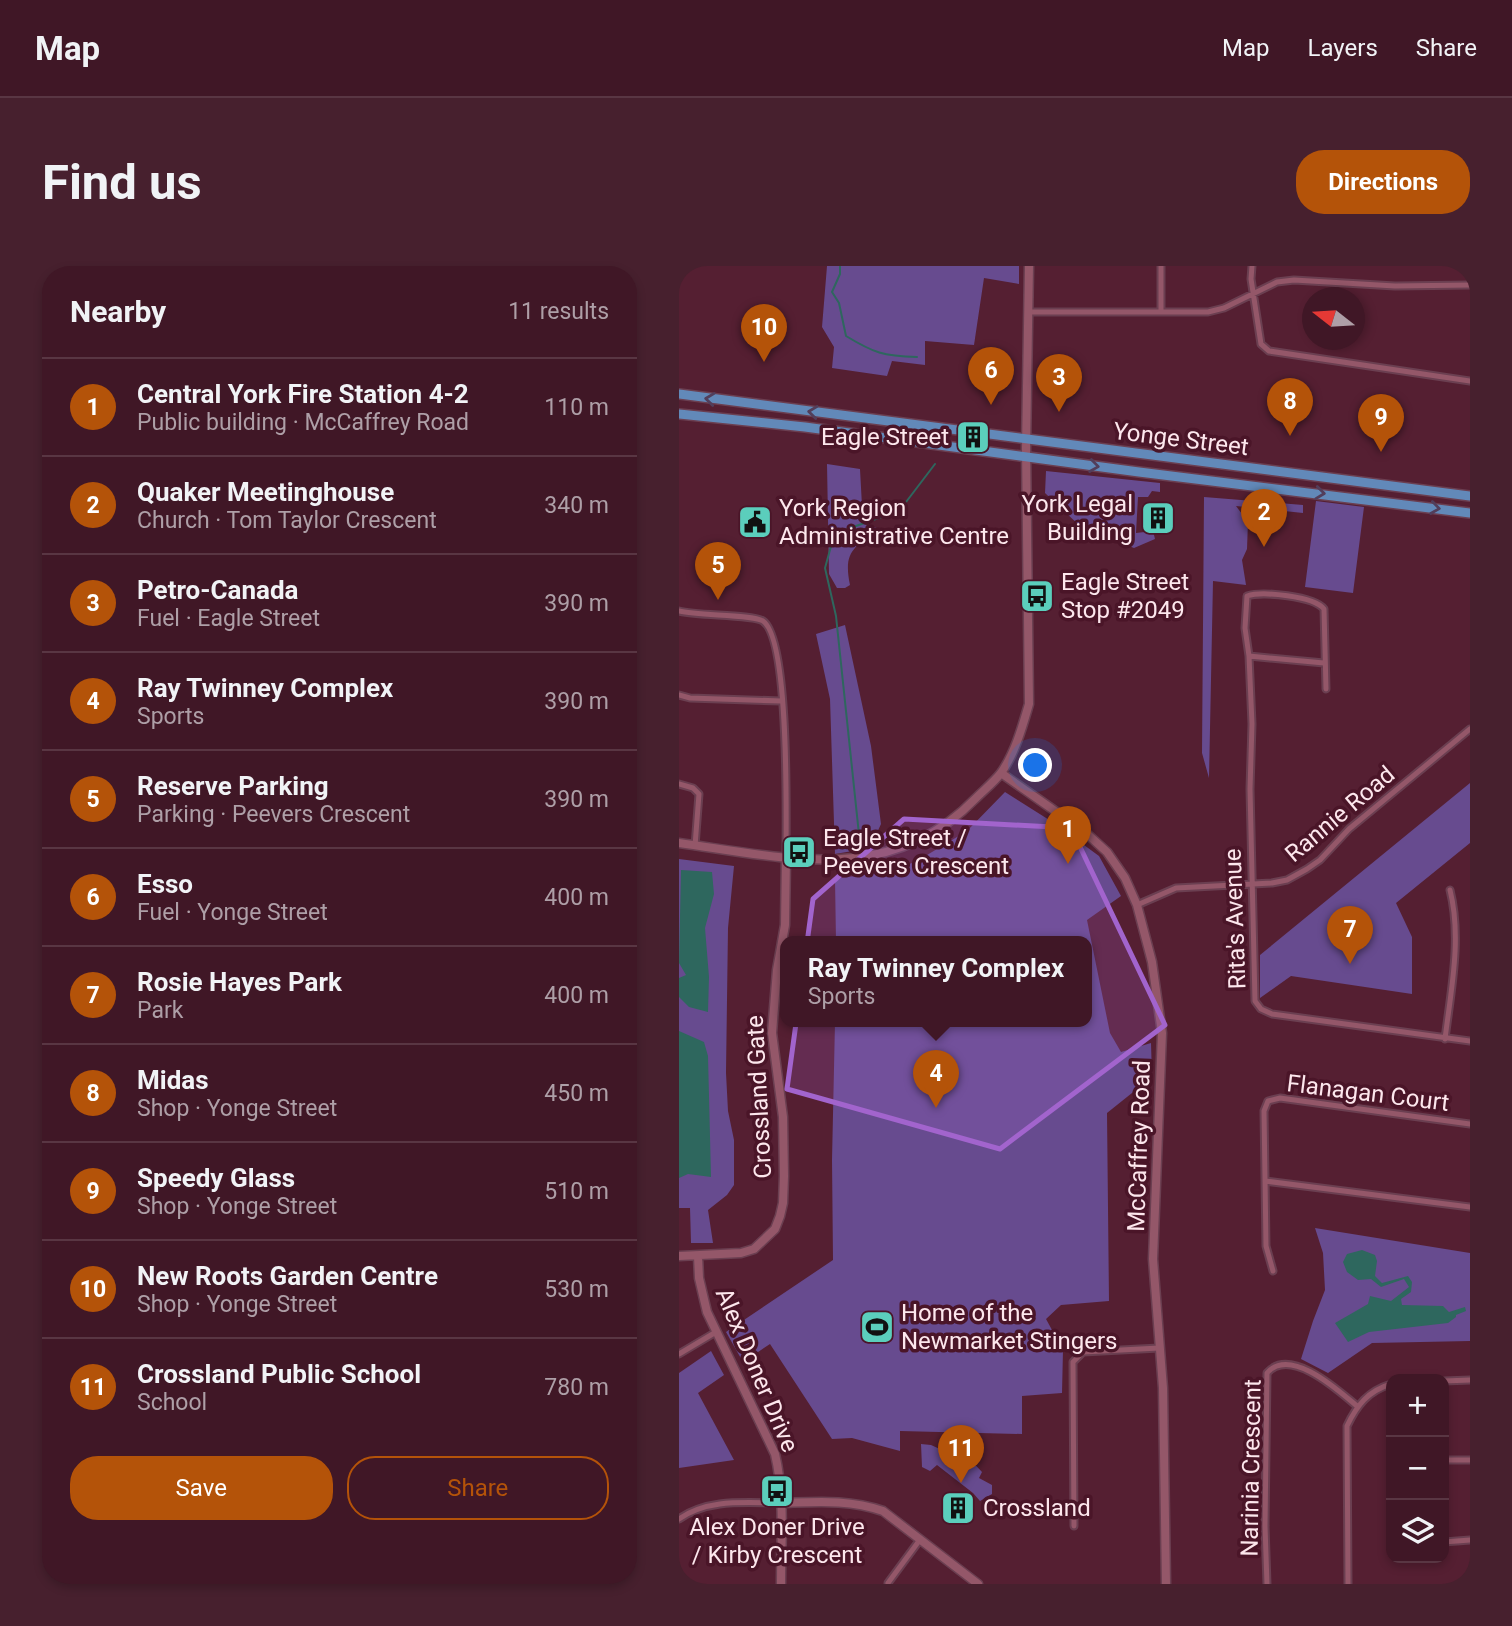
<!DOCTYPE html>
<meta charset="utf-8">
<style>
:root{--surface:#401726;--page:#47202e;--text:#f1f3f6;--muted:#ae9fa7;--line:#593643;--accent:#b45309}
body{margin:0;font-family:Roboto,sans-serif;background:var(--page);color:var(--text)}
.controls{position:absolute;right:21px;bottom:21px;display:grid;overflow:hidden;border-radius:14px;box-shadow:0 4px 10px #0003}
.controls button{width:63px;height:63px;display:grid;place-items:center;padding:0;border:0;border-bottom:2px solid var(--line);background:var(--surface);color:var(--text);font:35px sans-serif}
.compass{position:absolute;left:623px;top:21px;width:63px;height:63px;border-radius:50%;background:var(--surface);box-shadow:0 4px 10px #0003;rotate:287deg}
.you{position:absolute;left:357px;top:500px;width:24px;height:24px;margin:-18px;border:5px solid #fff;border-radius:50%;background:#1a73e8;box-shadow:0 0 0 10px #1a73e833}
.badge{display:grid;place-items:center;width:46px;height:46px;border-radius:50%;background:var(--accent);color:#fff;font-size:23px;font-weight:700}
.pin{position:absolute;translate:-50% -58px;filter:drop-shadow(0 2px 4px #0008)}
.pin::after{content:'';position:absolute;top:37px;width:24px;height:21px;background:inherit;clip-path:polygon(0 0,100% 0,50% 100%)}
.popup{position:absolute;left:101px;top:670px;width:312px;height:91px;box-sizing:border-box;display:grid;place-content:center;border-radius:14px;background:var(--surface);filter:drop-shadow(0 2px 5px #0005);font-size:23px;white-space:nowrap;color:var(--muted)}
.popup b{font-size:26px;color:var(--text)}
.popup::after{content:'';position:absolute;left:50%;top:100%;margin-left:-14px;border:14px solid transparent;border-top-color:var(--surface)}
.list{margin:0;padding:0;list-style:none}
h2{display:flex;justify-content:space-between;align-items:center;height:91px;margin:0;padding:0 28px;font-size:30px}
h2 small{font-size:23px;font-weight:400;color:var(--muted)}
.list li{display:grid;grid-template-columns:46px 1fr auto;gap:21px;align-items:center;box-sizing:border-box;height:98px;padding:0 28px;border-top:2px solid var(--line)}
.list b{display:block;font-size:26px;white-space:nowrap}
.list p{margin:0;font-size:23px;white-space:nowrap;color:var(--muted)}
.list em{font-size:23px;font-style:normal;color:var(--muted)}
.actions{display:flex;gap:14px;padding:21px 28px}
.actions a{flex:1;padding:16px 0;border:2px solid var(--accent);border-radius:28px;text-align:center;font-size:24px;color:var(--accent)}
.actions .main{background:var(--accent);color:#fff}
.icon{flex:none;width:38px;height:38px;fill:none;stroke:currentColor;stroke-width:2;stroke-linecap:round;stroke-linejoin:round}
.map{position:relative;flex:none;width:791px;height:1318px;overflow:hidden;border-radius:28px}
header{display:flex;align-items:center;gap:42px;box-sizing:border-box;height:98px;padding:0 35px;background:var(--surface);border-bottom:2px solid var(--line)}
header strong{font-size:33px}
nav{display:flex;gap:38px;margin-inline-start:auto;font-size:24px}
.intro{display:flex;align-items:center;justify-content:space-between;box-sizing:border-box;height:168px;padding:0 42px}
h1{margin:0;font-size:49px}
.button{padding:18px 32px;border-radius:28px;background:var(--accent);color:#fff;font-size:24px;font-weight:700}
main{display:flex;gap:42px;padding:0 42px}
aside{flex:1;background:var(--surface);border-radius:28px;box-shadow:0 4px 10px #0003}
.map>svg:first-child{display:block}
.green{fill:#674b8f}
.water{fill:#2e675e}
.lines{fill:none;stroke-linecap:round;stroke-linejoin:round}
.stream{stroke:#2e675e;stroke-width:2}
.street-casing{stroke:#6b3f51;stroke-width:9}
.secondary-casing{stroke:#6b3f51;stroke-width:11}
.primary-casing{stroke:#6b3f51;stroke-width:12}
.street{stroke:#945769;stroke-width:5}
.secondary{stroke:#945769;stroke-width:8}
.primary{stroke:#6289b9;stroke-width:9}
.oneway{stroke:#523e5b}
.marked{fill:#a264cd;fill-opacity:0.2;stroke:#a264cd;stroke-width:5;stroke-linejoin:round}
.labels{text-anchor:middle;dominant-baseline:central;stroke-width:7;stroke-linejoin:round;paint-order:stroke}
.poi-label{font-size:24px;fill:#fde7ed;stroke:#4a1528;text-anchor:start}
.street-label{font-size:24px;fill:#fde7ed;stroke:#4a1528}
</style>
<header>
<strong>Map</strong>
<nav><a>Map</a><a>Layers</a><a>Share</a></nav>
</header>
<div class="intro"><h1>Find us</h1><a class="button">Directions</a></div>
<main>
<aside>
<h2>Nearby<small>11 results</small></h2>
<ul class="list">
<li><span class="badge">1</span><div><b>Central York Fire Station 4-2</b><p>Public building · McCaffrey Road</p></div><em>110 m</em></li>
<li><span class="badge">2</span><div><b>Quaker Meetinghouse</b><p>Church · Tom Taylor Crescent</p></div><em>340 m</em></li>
<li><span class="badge">3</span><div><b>Petro-Canada</b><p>Fuel · Eagle Street</p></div><em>390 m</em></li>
<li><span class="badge">4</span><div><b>Ray Twinney Complex</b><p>Sports</p></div><em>390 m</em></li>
<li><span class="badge">5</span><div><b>Reserve Parking</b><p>Parking · Peevers Crescent</p></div><em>390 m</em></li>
<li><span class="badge">6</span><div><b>Esso</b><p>Fuel · Yonge Street</p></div><em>400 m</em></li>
<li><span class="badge">7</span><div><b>Rosie Hayes Park</b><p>Park</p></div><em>400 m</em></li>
<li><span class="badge">8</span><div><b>Midas</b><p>Shop · Yonge Street</p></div><em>450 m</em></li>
<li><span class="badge">9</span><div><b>Speedy Glass</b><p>Shop · Yonge Street</p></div><em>510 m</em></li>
<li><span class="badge">10</span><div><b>New Roots Garden Centre</b><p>Shop · Yonge Street</p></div><em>530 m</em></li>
<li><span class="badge">11</span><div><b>Crossland Public School</b><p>School</p></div><em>780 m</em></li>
</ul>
<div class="actions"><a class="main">Save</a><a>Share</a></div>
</aside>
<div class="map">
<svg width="791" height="1318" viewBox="0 0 791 1318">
<rect width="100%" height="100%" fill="#551f32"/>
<path class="green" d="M 148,0 L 340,0 L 340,18 L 305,12 L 295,79 L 246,75 L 246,99 L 213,95 L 208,110 L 153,102 L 155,81 L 143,61 Z
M 148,198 L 181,203 L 184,258 L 198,262 C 175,283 164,285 171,319 L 166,322 L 158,322 L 150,308 Z
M 367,205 L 481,217 L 481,226 L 473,225 L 469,231 L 459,231 L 457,267 L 474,265 L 476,273 L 455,282 L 403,262 L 366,227 Z
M 525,231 L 624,239 L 624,247 L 557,240 L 569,256 L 568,283 L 563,294 L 567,319 L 534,315 L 530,512 L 523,487 Z
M 637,235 L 685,241 L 674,327 L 626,321 Z
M 166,359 L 192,480 L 202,558 L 191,582 L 156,588 L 151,433 L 137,368 Z
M 791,517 L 791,577 L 717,637 L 733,671 L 733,728 L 612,710 L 581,732 L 581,689 Z
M 326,526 L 375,557 L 420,590 L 442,630 L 408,654 L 431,767 L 442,786 L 472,777 L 473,811 L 428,847 L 430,1035 L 382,1039 L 367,1053 L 384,1084 L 383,1127 L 343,1130 L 343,1168 L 221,1165 L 221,1185 L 173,1172 L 153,1173 L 91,1078 L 64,1096 L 47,1066 L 154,994 L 153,894 L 156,756 L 408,756 L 408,676 L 157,676 L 156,613 L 215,604 L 238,595 L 288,565 Z
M 0,593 L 55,600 L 49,662 L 47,807 L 49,845 L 55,874 L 55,919 L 48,929 L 29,944 L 34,977 L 12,977 L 11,942 L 0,942 Z
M 636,962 L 791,987 L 791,1075 L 693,1077 L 649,1107 L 622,1093 L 634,1055 L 646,1024 L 644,987 Z
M 32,1085 L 45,1109 L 19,1127 L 55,1194 L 0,1202 L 0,1107 Z
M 242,1178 L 252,1179 L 274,1189 L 283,1185 L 303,1206 L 300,1212 L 313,1219 L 313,1228 L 301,1235 L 294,1227 L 258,1199 L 251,1205 L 243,1201 Z"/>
<path class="water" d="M 2,604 L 33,606 L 35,628 L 26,662 L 30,711 L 29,746 L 10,741 L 0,731 L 0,712 L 7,709 L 0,697 Z
M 0,765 L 25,776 L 29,790 L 32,911 L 9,908 L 0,912 Z
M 683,984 L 696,989 L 698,995 L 696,1010 L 703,1017 L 729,1010 L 733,1016 L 732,1026 L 722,1033 L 723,1039 L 764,1040 L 770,1046 L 786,1041 L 787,1045 L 777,1049 L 777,1051 L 769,1057 L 690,1066 L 669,1076 L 656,1057 L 689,1038 L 691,1030 L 712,1035 L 730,1021 L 725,1013 L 702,1021 L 692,1013 L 679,1014 L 668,1006 L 664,996 L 668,988 Z"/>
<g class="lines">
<path class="stream" d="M 161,0 L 161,8 L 153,26 L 160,37 L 167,70 C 195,87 204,90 238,91
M 181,578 L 157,350 L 146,302 L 154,273 L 160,266 L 211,248 L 224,240 L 256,198"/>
<g class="street-casing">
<path id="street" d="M 573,0 L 572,13 L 582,78 L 590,85 L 791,115
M 482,45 L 482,0
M 350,46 L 529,46 L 545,42 L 598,16 L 615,14 L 716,20 L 791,19
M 0,345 C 19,350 73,348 84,355 C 111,374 107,554 107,591
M 570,390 L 645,397
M 647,423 L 645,343 C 635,330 583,325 568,330 L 566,362 L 570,390 L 573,458 L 571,523 L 576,735 L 582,743 L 593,748 L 791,775
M 0,429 L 11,432 L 102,435
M 0,518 L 14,522 L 20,528 L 16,580
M 458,639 L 497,622 L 593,617 L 608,614 L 628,603 L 641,594 L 670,563 L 791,463
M 766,773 C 772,724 783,672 771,624
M 586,915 L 791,941
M 594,1005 L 587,980 L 585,845 L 589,835 L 601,832 L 791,858
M 0,1088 L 37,1066
M 765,1115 L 791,1114
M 765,1194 L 791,1194
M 0,1253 C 30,1232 67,1237 102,1237
M 395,1260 L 394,1096 L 404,1086 L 480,1082
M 765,1276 L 791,1274
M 209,1317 L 240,1275
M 588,1318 L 586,1260 L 588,1107 C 611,1080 659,1124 678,1140
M 669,1318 L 668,1160 C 678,1139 689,1125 712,1118"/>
</g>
<g class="secondary-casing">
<path id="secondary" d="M 322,507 L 406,566 L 428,586 L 446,612 L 458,639 L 473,696 L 483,767 L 474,993 L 484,1122 L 487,1318
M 0,577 C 107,592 212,620 296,533 C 304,525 315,516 322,507 C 336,487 343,462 350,438 L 347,182 L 350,0
M 0,990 L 62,987 L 75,983 L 96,963 L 101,950 L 104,937 L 105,910 L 104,851 L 93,767 L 98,704 L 106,659 L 107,591
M 19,990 L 20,1012 L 28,1046 L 96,1188 C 106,1230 102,1275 102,1318
M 102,1237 C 137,1236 170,1233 204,1245 L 299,1318"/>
</g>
<g class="primary-casing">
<path id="primary" d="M 0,128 L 791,230
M 0,148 L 126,161 L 460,206 L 791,247"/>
</g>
<use href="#street" class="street"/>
<use href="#secondary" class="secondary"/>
<use href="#primary" class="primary"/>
</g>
<defs><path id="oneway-chevron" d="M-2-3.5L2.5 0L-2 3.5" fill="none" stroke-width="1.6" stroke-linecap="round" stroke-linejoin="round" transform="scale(1.75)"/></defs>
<g class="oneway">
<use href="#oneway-chevron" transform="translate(31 133) rotate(-173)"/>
<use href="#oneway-chevron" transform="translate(134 146) rotate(-173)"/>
<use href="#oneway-chevron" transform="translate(415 200) rotate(8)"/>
<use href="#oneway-chevron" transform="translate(641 227) rotate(7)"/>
<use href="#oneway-chevron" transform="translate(756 242) rotate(8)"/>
</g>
<path class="marked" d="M 225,553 L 392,562 L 486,759 L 321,883 L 108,823 L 134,633 Z"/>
<defs>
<g id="building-square" transform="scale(1.75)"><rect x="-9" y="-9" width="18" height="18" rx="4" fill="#5bcebc" stroke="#4a1528"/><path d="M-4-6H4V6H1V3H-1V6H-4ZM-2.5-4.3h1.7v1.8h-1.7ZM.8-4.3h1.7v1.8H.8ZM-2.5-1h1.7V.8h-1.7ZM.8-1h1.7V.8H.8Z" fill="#111"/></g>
<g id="civic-square" transform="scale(1.75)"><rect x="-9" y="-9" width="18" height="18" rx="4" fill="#5bcebc" stroke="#4a1528"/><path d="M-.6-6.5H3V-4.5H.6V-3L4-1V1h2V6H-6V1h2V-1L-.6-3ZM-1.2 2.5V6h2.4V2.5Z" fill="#111"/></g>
<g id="bus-square" transform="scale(1.75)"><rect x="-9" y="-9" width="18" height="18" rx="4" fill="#5bcebc" stroke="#4a1528"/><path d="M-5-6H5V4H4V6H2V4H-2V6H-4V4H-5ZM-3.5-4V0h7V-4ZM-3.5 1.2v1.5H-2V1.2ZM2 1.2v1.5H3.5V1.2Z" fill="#111"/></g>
<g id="stadium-square" transform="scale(1.75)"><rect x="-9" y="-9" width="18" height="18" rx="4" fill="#5bcebc" stroke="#4a1528"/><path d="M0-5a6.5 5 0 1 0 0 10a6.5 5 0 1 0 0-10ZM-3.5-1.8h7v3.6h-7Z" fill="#111"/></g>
</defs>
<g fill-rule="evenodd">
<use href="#building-square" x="294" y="171"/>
<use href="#building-square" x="479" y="252"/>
<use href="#civic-square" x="76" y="256"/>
<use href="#bus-square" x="358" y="330"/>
<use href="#bus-square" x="120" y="586"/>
<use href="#stadium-square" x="198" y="1061"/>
<use href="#bus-square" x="98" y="1225"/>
<use href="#building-square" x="279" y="1242"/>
</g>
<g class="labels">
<g class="poi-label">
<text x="270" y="171" text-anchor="end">Eagle Street</text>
<text x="454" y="238" text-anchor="end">York Legal<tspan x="454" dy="28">Building</tspan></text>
<text x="100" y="242">York Region<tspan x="100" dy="28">Administrative Centre</tspan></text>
<text x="382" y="316">Eagle Street<tspan x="382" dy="28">Stop #2049</tspan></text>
<text x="144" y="572">Eagle Street /<tspan x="144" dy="28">Peevers Crescent</tspan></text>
<text x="222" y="1047">Home of the<tspan x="222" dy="28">Newmarket Stingers</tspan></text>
<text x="304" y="1242">Crossland</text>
<text x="98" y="1261" text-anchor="middle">Alex Doner Drive<tspan x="98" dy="28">/ Kirby Crescent</tspan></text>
</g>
<g class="street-label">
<text transform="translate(502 173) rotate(7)">Yonge Street</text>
<text transform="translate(661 548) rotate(-40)">Rannie Road</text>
<text transform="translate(556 653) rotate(-92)">Rita's Avenue</text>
<text transform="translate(689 827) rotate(7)">Flanagan Court</text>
<text transform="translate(80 831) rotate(-93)">Crossland Gate</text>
<text transform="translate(460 880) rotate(-88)">McCaffrey Road</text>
<text transform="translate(78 1104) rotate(67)">Alex Doner Drive</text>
<text transform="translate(572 1202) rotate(-89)">Narinia Crescent</text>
</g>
</g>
</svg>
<div class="controls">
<button>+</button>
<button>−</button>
<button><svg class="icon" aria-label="layers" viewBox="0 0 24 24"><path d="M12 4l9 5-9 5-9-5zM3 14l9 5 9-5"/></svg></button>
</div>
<svg class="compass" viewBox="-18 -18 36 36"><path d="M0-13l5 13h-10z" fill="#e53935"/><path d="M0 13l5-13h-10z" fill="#ae9fa7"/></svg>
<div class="you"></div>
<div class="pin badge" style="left:389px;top:598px">1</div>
<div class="pin badge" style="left:585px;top:281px">2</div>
<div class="pin badge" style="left:380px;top:146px">3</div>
<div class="pin badge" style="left:257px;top:842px">4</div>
<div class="popup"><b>Ray Twinney Complex</b>Sports</div>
<div class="pin badge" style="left:39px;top:334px">5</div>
<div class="pin badge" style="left:312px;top:139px">6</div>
<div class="pin badge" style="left:671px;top:698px">7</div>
<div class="pin badge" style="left:611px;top:170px">8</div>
<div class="pin badge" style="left:702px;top:186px">9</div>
<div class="pin badge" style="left:85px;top:96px">10</div>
<div class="pin badge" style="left:282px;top:1217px">11</div>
</div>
</main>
